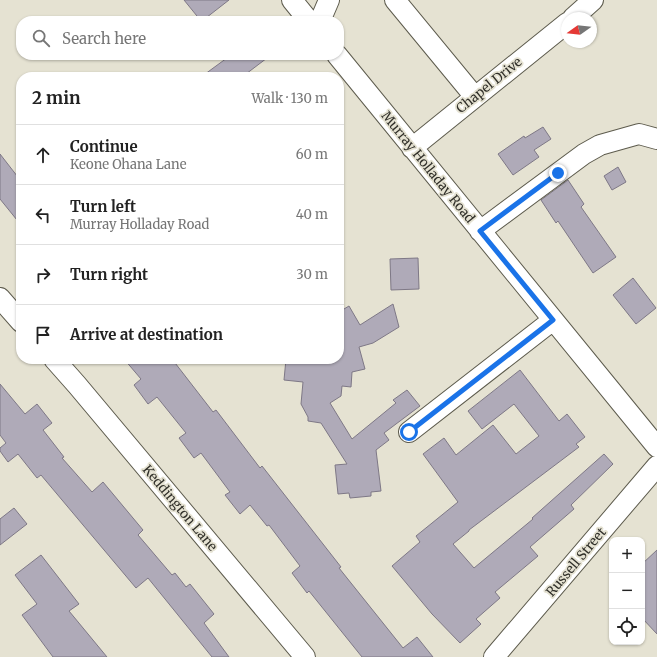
<!DOCTYPE html>
<meta charset="utf-8">
<style>
:root{--surface:#fff;--page:#f6f6f6;--text:#222;--muted:#767676;--line:#e0e0e0}
body{margin:0;font-family:Merriweather,serif;background:var(--page);color:var(--text)}
.controls{position:absolute;right:12px;bottom:12px;display:grid;overflow:hidden;border-radius:8px;box-shadow:0 1px 3px #0004}
.controls button{width:36px;height:36px;display:grid;place-items:center;padding:0;border:0;border-bottom:1px solid var(--line);background:var(--surface);color:var(--text);font:20px sans-serif}
.compass{position:absolute;left:561px;top:12px;width:36px;height:36px;border-radius:50%;background:var(--surface);box-shadow:0 1px 3px #0004;rotate:255deg}
.stop{position:absolute;width:12px;height:12px;margin:-9px;border:3px solid #1a73e8;border-radius:50%;background:#fff}
.stop.end{background:#1a73e8;border-color:#fff;box-shadow:0 1px 4px #0008}
.list{margin:0;padding:0;list-style:none}
h2{display:flex;justify-content:space-between;align-items:center;height:52px;margin:0;padding:0 16px;font-size:17px}
h2 small{font-size:13px;font-weight:400;color:var(--muted)}
.list li{display:grid;grid-template-columns:26px 1fr auto;gap:12px;align-items:center;box-sizing:border-box;height:60px;padding:0 16px;border-top:1px solid var(--line)}
.list b{display:block;font-size:15px;white-space:nowrap}
.list p{margin:0;font-size:13px;white-space:nowrap;color:var(--muted)}
.list em{font-size:13px;font-style:normal;color:var(--muted)}
.icon{flex:none;width:22px;height:22px;fill:none;stroke:currentColor;stroke-width:2;stroke-linecap:round;stroke-linejoin:round}
.map{position:relative;flex:none;width:657px;height:657px;overflow:hidden}
.search{position:absolute;background:var(--surface);box-shadow:0 1px 3px #0004;left:16px;top:16px;width:328px;height:44px;display:flex;align-items:center;gap:10px;box-sizing:border-box;padding:0 14px;border-radius:16px;color:var(--muted);font-size:15px}
.panel{position:absolute;background:var(--surface);box-shadow:0 1px 3px #0004;left:16px;top:72px;width:328px;height:292px;border-radius:16px}
.map>svg:first-child{display:block}
.building{fill:#afaab8;stroke:#7e7886}
.lines{fill:none;stroke-linecap:round;stroke-linejoin:round}
.minor-casing{stroke:#5d5b4d;stroke-width:22}
.minor{stroke:#fff;stroke-width:20}
.route{stroke:#1a73e8;stroke-width:5}
.labels{text-anchor:middle;dominant-baseline:central;stroke-width:3.5;stroke-linejoin:round;paint-order:stroke}
.street-label{font-size:13px;fill:#31302a;stroke:#e5e2d2}
</style>
<div class="map">
<svg width="657" height="657" viewBox="0 0 657 657">
<rect width="100%" height="100%" fill="#e5e2d2"/>
<path class="building" d="M 184,0 L 229,0 L 202,21 L 201,21 Z
M 231,55 L 271,55 L 242,77 L 201,77 Z
M 543,127 L 551,139 L 534,150 L 539,157 L 513,175 L 498,154 L 524,136 L 525,138 Z
M 0,154 L 21,181 L 21,225 L 0,199 Z
M 618,167 L 626,182 L 612,190 L 604,176 Z
M 568,180 L 584,204 L 581,207 L 616,257 L 593,273 L 558,221 L 556,223 L 541,200 Z
M 418,258 L 419,289 L 391,290 L 390,259 Z
M 633,278 L 656,308 L 636,324 L 613,295 Z
M 393,304 L 399,327 L 373,343 L 359,347 L 365,369 L 352,372 L 351,387 L 342,386 L 341,396 L 330,403 L 352,439 L 396,403 L 393,400 L 407,390 L 420,406 L 384,433 L 389,440 L 376,450 L 381,491 L 371,492 L 371,496 L 350,498 L 349,493 L 338,494 L 335,465 L 347,464 L 321,423 L 308,421 L 308,417 L 301,404 L 303,382 L 284,380 L 286,359 L 304,359 L 318,360 L 318,359 L 339,359 L 339,312 L 349,306 L 360,325 Z
M 124,359 L 172,359 L 213,412 L 216,410 L 260,468 L 262,466 L 341,567 L 339,568 L 403,648 L 417,637 L 433,657 L 362,657 L 309,591 L 307,593 L 292,573 L 300,566 L 269,525 L 267,526 L 250,505 L 240,514 L 225,495 L 230,492 L 201,453 L 194,458 L 179,438 L 186,433 L 157,397 L 148,404 L 134,385 L 141,379 Z
M 520,370 L 559,421 L 567,414 L 585,437 L 576,444 L 579,447 L 469,530 L 469,531 L 453,544 L 474,568 L 533,519 L 532,518 L 604,454 L 613,464 L 571,505 L 574,509 L 530,547 L 538,556 L 495,592 L 500,598 L 476,619 L 481,624 L 460,643 L 432,614 L 392,566 L 420,542 L 416,536 L 458,502 L 423,454 L 444,438 L 456,455 L 493,425 L 516,454 L 539,436 L 514,404 L 482,429 L 468,411 Z
M 0,384 L 25,414 L 37,404 L 52,423 L 43,430 L 64,457 L 62,458 L 92,492 L 103,482 L 143,530 L 138,535 L 172,575 L 175,573 L 186,587 L 190,584 L 214,614 L 204,623 L 229,657 L 212,657 L 148,578 L 136,588 L 41,475 L 37,478 L 18,454 L 8,462 L 0,451 L 0,448 L 6,443 L 0,435 Z
M 14,508 L 27,524 L 0,545 L 0,519 Z
M 657,550 L 657,634 L 642,618 L 642,564 Z
M 41,555 L 79,604 L 69,611 L 107,657 L 53,657 L 22,615 L 37,604 L 15,575 Z"/>
<g class="lines">
<g class="minor-casing">
<path id="minor" d="M 292,0 L 309,21
M 395,0 L 475,97
M 573,18 L 593,0
M 320,21 L 329,0
M 337,55 L 657,447
M 412,148 L 567,23
M 480,231 L 584,154 L 600,145 L 639,134 L 657,139
M 0,298 L 21,322
M 54,359 L 77,385 L 305,657
M 409,432 L 553,320
M 494,657 L 657,466"/>
</g>
<use href="#minor" class="minor"/>
</g>
<g class="lines">
<path class="route" d="M 409,432 L 553,320 L 480,231 L 558,173"/>
</g>
<g class="labels">
<g class="street-label">
<text transform="translate(489 85) rotate(-39)">Chapel Drive</text>
<text transform="translate(428 167) rotate(51)">Murray Holladay Road</text>
<text transform="translate(180 508) rotate(50)">Keddington Lane</text>
<text transform="translate(576 562) rotate(-50)">Russell Street</text>
</g>
</g>
</svg>
<div class="controls">
<button>+</button>
<button>−</button>
<button><svg class="icon" aria-label="locate" viewBox="0 0 24 24"><circle cx="12" cy="12" r="6"/><path d="M12 2v4M12 18v4M2 12h4M18 12h4"/></svg></button>
</div>
<svg class="compass" viewBox="-18 -18 36 36"><path d="M0-13l5 13h-10z" fill="#e53935"/><path d="M0 13l5-13h-10z" fill="#767676"/></svg>
<div class="stop" style="left:409px;top:432px"></div>
<div class="stop end" style="left:558px;top:173px"></div>
<div class="search"><svg class="icon" aria-label="search" viewBox="0 0 24 24"><circle cx="10" cy="10" r="6"/><path d="M15 15l6 6"/></svg>Search here</div>
<section class="panel">
<h2>2 min<small>Walk · 130 m</small></h2>
<ul class="list">
<li><svg class="icon" aria-label="ahead" viewBox="0 0 24 24"><path d="M12 20V5M6 11l6-6 6 6"/></svg><div><b>Continue</b><p>Keone Ohana Lane</p></div><em>60 m</em></li>
<li><svg class="icon" aria-label="left" viewBox="0 0 24 24"><path d="M17 20v-9H6M10 6l-5 5 5 5"/></svg><div><b>Turn left</b><p>Murray Holladay Road</p></div><em>40 m</em></li>
<li><svg class="icon" aria-label="right" viewBox="0 0 24 24"><path d="M7 20v-9h11M14 6l5 5-5 5"/></svg><div><b>Turn right</b></div><em>30 m</em></li>
<li><svg class="icon" aria-label="arrive" viewBox="0 0 24 24"><path d="M6 21V4h12l-3 4 3 4H6"/></svg><div><b>Arrive at destination</b></div></li>
</ul>
</section>
</div>
